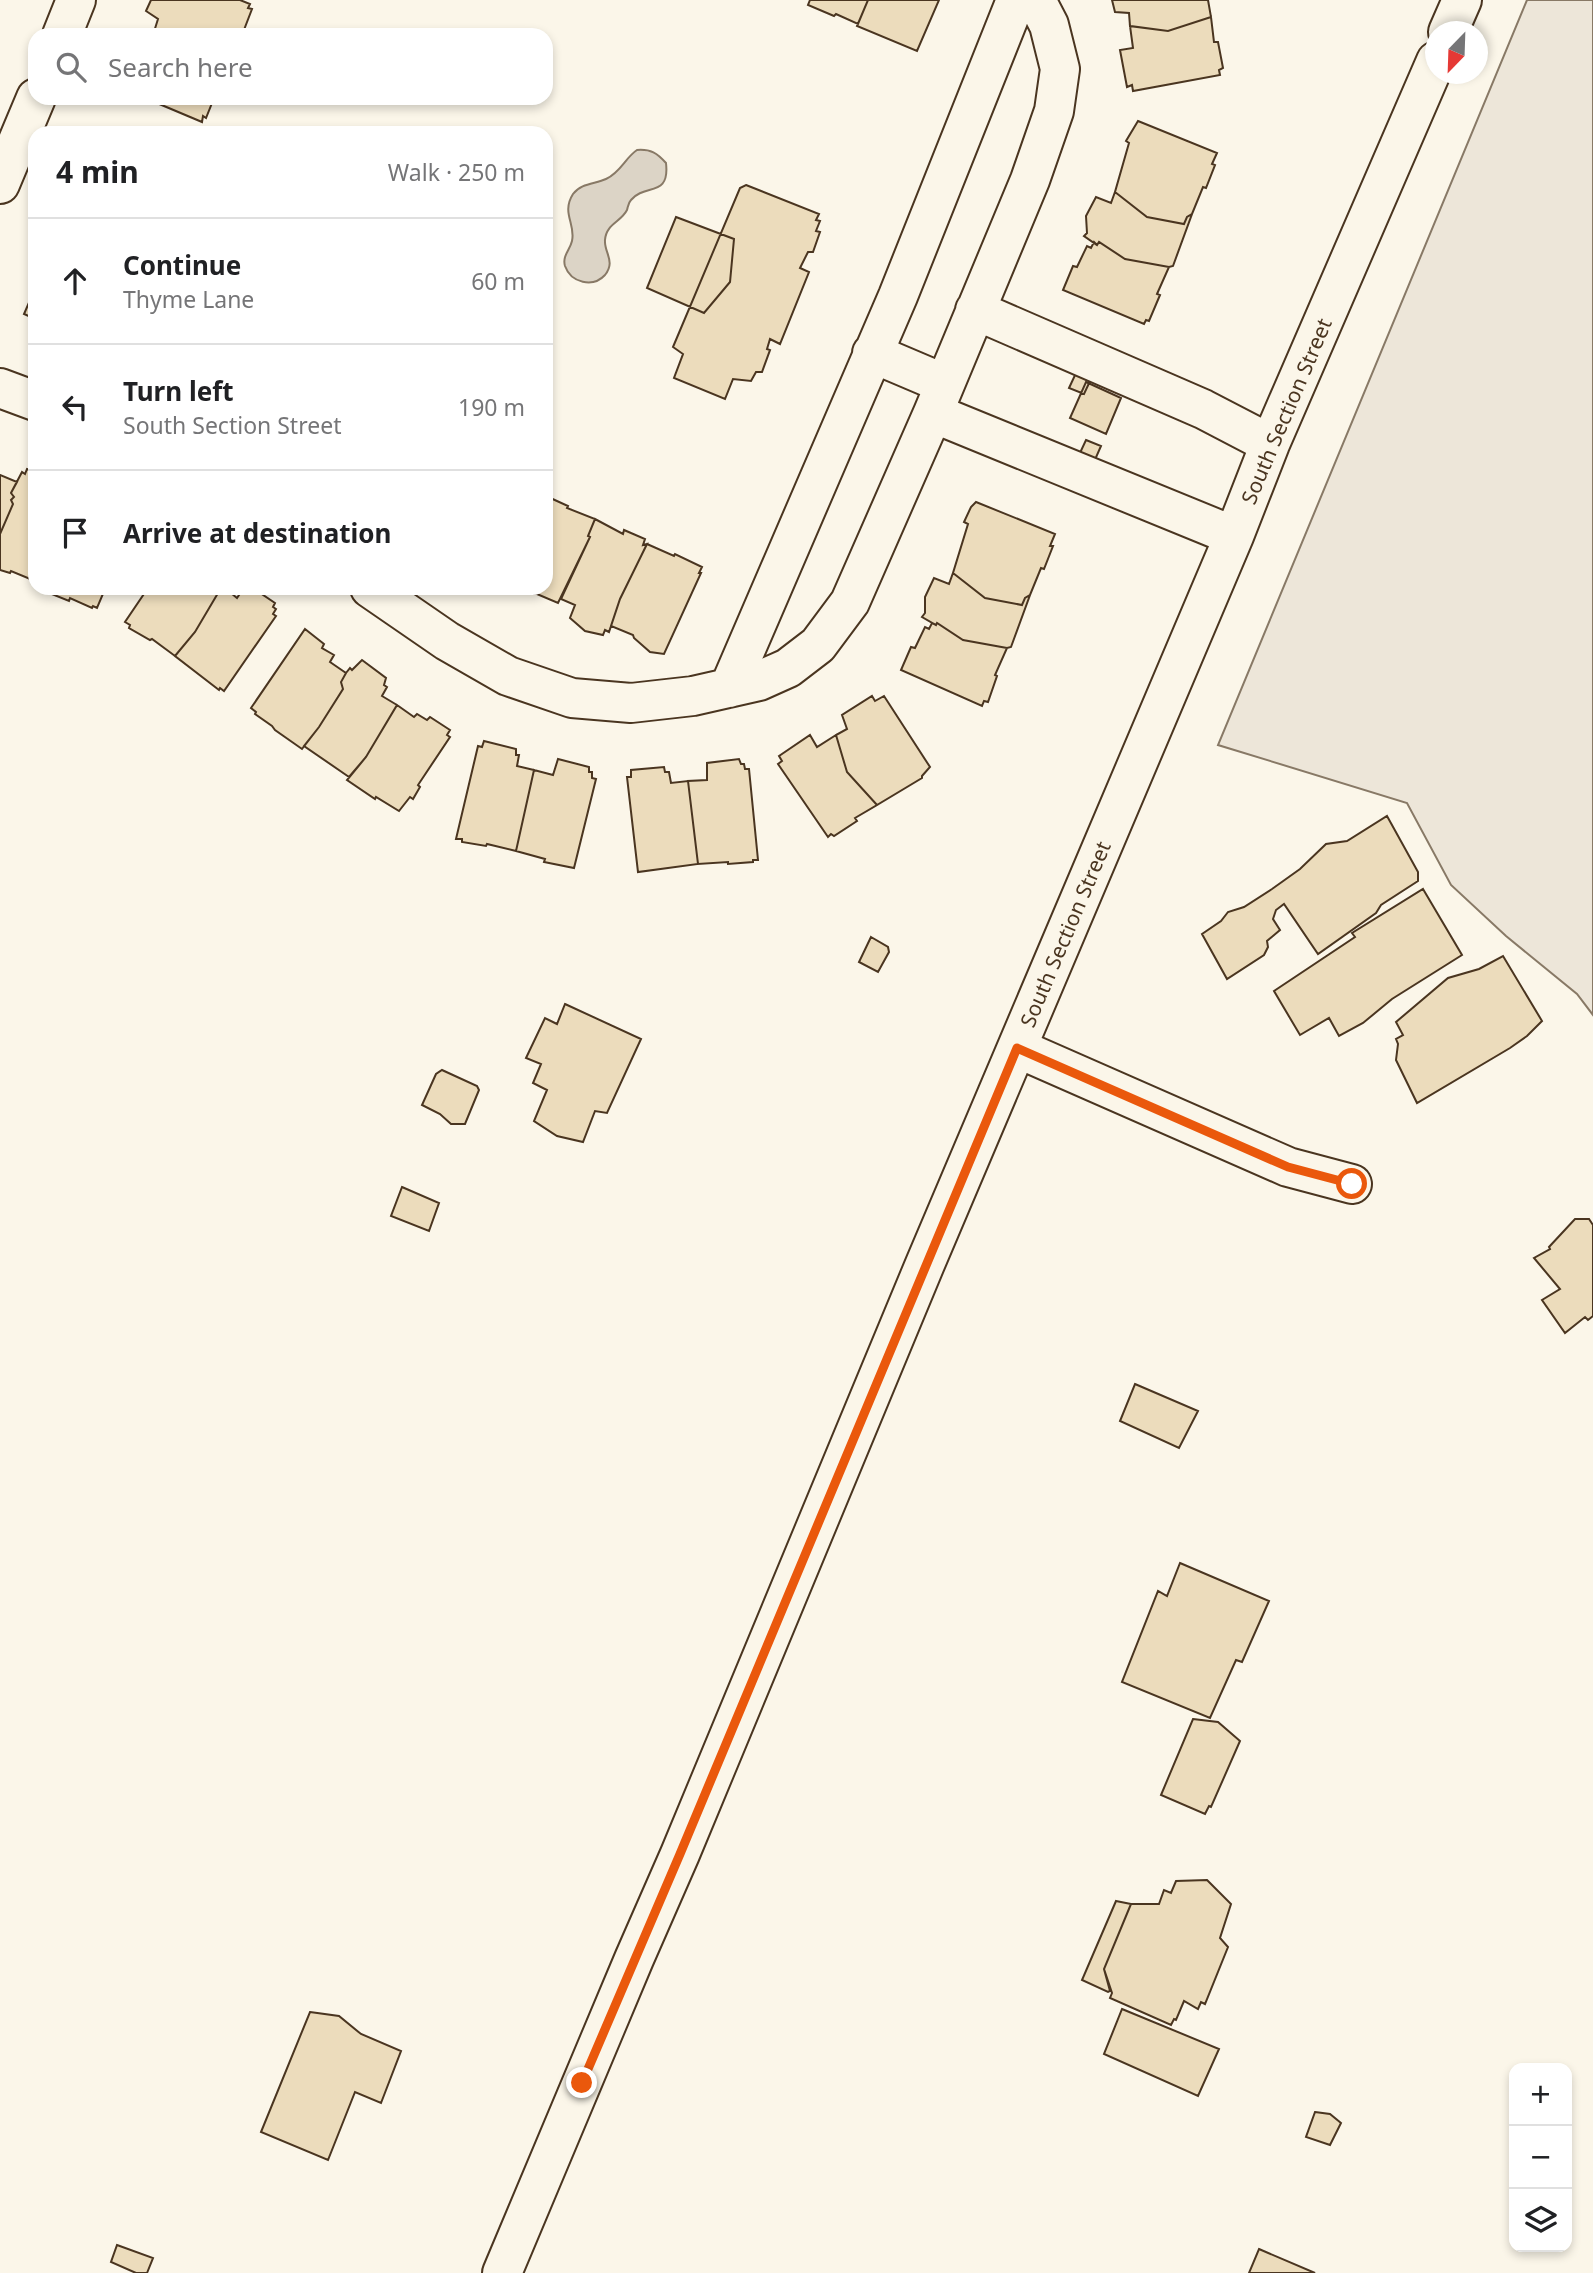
<!DOCTYPE html>
<meta charset="utf-8">
<style>
:root{--surface:#fff;--page:#f6f6f6;--text:#202124;--muted:#757577;--line:#e0e0e0}
body{margin:0;font-family:"Noto Sans",sans-serif;background:var(--page);color:var(--text)}
.controls{position:absolute;right:21px;bottom:21px;display:grid;overflow:hidden;border-radius:14px;box-shadow:0 4px 10px #0003}
.controls button{width:63px;height:63px;display:grid;place-items:center;padding:0;border:0;border-bottom:2px solid var(--line);background:var(--surface);color:var(--text);font:35px sans-serif}
.compass{position:absolute;left:1425px;top:21px;width:63px;height:63px;border-radius:50%;background:var(--surface);box-shadow:0 4px 10px #0003;rotate:203deg}
.stop{position:absolute;width:21px;height:21px;margin:-16px;border:5px solid #ea580c;border-radius:50%;background:#fff}
.stop.end{background:#ea580c;border-color:#fff;box-shadow:0 2px 7px #0008}
.list{margin:0;padding:0;list-style:none}
h2{display:flex;justify-content:space-between;align-items:center;height:91px;margin:0;padding:0 28px;font-size:30px}
h2 small{font-size:23px;font-weight:400;color:var(--muted)}
.list li{display:grid;grid-template-columns:46px 1fr auto;gap:21px;align-items:center;box-sizing:border-box;height:126px;padding:0 28px;border-top:2px solid var(--line)}
.list b{display:block;font-size:26px;white-space:nowrap}
.list p{margin:0;font-size:23px;white-space:nowrap;color:var(--muted)}
.list em{font-size:23px;font-style:normal;color:var(--muted)}
.icon{flex:none;width:38px;height:38px;fill:none;stroke:currentColor;stroke-width:2;stroke-linecap:round;stroke-linejoin:round}
.map{position:relative;flex:none;width:1593px;height:2273px;overflow:hidden}
.search{position:absolute;background:var(--surface);box-shadow:0 4px 10px #0003;left:28px;top:28px;width:525px;height:77px;display:flex;align-items:center;gap:18px;box-sizing:border-box;padding:0 24px;border-radius:21px;color:var(--muted);font-size:26px}
.panel{position:absolute;background:var(--surface);box-shadow:0 4px 10px #0003;left:28px;top:126px;width:525px;height:469px;border-radius:21px}
.map>svg:first-child{display:block}
.green{fill:#ede6d9;stroke:#887966;stroke-width:2}
.water{fill:#dcd4c6;stroke:#887966;stroke-width:2}
.building{fill:#ecdcbc;stroke:#4a3520;stroke-width:2}
.lines{fill:none;stroke-linecap:round;stroke-linejoin:round}
.minor-casing{stroke:#4a3520;stroke-width:42}
.minor{stroke:#fbf6e9;stroke-width:38}
.route{stroke:#ea580c;stroke-width:9}
.labels{text-anchor:middle;dominant-baseline:central;stroke-width:5;stroke-linejoin:round;paint-order:stroke}
.street-label{font-size:21px;fill:#4a3520;stroke:#fbf6e9}
</style>
<div class="map">
<svg width="1593" height="2273" viewBox="0 0 1593 2273">
<rect width="100%" height="100%" fill="#fbf6e9"/>
<path class="green" d="M 1527,0 L 1593,0 L 1593,1015 L 1577,994 L 1506,936 L 1451,885 L 1407,803 L 1218,745 Z"/>
<path class="water" d="M 637,150 C 651,149 657,153 666,163 C 670,198 645,183 631,200 C 628,203 628,207 627,210 C 621,222 606,224 605,240 C 604,253 616,261 605,275 C 593,288 571,283 565,266 C 562,256 570,250 572,241 C 576,224 561,213 573,194 C 581,183 595,184 606,179 C 621,172 625,158 637,150 Z"/>
<path class="building" d="M 151,0 L 240,0 L 250,4 L 248,8 L 252,9 L 242,35 L 153,35 L 158,19 L 146,11 Z
M 810,0 L 868,0 L 858,24 L 836,14 L 834,16 L 808,5 Z
M 868,0 L 939,0 L 917,51 L 857,26 Z
M 1112,0 L 1208,0 L 1211,17 L 1168,31 L 1130,26 L 1129,13 L 1115,12 Z
M 1211,17 L 1214,42 L 1218,42 L 1223,68 L 1219,70 L 1220,75 L 1133,91 L 1132,85 L 1127,87 L 1120,50 L 1133,48 L 1130,26 L 1168,31 Z
M 145,98 L 214,98 L 206,118 L 203,116 L 202,122 Z
M 1138,121 L 1217,153 L 1212,164 L 1215,165 L 1206,188 L 1203,187 L 1192,214 L 1187,217 L 1184,224 L 1147,217 L 1115,192 L 1129,143 L 1126,141 Z
M 746,185 L 819,214 L 816,220 L 820,221 L 816,231 L 820,232 L 813,252 L 808,252 L 800,268 L 809,272 L 780,344 L 770,339 L 767,349 L 770,350 L 762,372 L 756,372 L 751,381 L 733,379 L 725,399 L 674,378 L 683,354 L 673,347 L 740,188 Z
M 1115,192 L 1147,217 L 1184,224 L 1187,217 L 1192,214 L 1173,266 L 1169,267 L 1125,259 L 1099,242 L 1097,245 L 1084,236 L 1087,233 L 1086,216 L 1096,197 L 1111,203 Z
M 676,217 L 734,239 L 730,282 L 704,313 L 647,288 Z
M 1094,242 L 1097,245 L 1099,242 L 1125,259 L 1169,267 L 1157,294 L 1160,295 L 1149,321 L 1146,320 L 1144,324 L 1063,290 L 1073,266 L 1077,267 L 1087,246 L 1091,248 Z
M 34,291 L 35,291 L 35,319 L 24,314 Z
M 1076,373 L 1091,379 L 1084,394 L 1069,388 Z
M 1086,382 L 1121,398 L 1106,434 L 1070,418 Z
M 1086,440 L 1101,446 L 1094,462 L 1079,455 Z
M 27,469 L 35,472 L 35,581 L 11,571 L 10,573 L 0,570 L 0,534 L 13,504 L 11,500 L 14,497 L 11,493 L 22,472 L 25,474 Z
M 0,475 L 17,482 L 11,493 L 14,497 L 11,500 L 13,504 L 0,534 Z
M 546,496 L 568,506 L 567,508 L 595,519 L 588,536 L 590,537 L 558,603 L 537,594 L 510,592 L 506,588 L 546,588 Z
M 976,502 L 1055,534 L 1050,546 L 1053,546 L 1044,569 L 1041,568 L 1030,595 L 1025,598 L 1022,605 L 985,598 L 953,573 L 968,524 L 964,522 L 971,507 Z
M 595,519 L 623,534 L 624,530 L 645,539 L 643,545 L 647,544 L 620,599 L 609,632 L 605,630 L 603,635 L 585,631 L 570,618 L 575,605 L 561,599 L 590,537 L 588,536 Z
M 647,544 L 674,556 L 675,554 L 702,567 L 699,573 L 701,573 L 664,654 L 650,652 L 634,638 L 633,635 L 611,626 L 620,599 Z
M 953,573 L 985,598 L 1022,605 L 1025,598 L 1030,595 L 1011,647 L 1007,648 L 963,640 L 937,623 L 936,625 L 922,617 L 925,613 L 925,597 L 934,578 L 949,584 Z
M 37,588 L 110,588 L 108,591 L 105,589 L 97,608 L 93,606 L 92,608 L 70,598 L 69,601 Z
M 148,588 L 221,588 L 195,632 L 175,656 L 152,639 L 150,640 L 129,628 L 130,625 L 125,622 Z
M 221,588 L 225,588 L 237,598 L 243,589 L 253,588 L 275,603 L 273,607 L 276,609 L 273,614 L 276,616 L 224,691 L 220,688 L 219,690 L 175,656 L 195,632 Z
M 932,623 L 936,625 L 937,623 L 963,640 L 1007,648 L 995,675 L 997,676 L 988,702 L 984,701 L 982,706 L 901,670 L 911,647 L 915,648 L 925,627 L 929,629 Z
M 305,629 L 324,644 L 322,648 L 334,655 L 330,662 L 346,673 L 341,682 L 343,689 L 319,727 L 302,749 L 275,730 L 272,726 L 255,714 L 256,712 L 251,708 Z
M 362,660 L 386,678 L 384,685 L 387,687 L 382,696 L 397,705 L 366,757 L 349,777 L 304,746 L 319,727 L 343,689 L 341,682 L 346,673 L 350,668 L 352,670 Z
M 872,696 L 875,701 L 884,696 L 930,767 L 922,776 L 922,778 L 877,805 L 847,772 L 836,735 L 847,729 L 842,715 Z
M 397,705 L 414,717 L 417,714 L 427,720 L 430,717 L 450,730 L 447,735 L 450,737 L 418,785 L 420,787 L 413,799 L 410,797 L 399,811 L 376,797 L 375,799 L 347,780 L 366,757 Z
M 810,735 L 817,747 L 836,735 L 847,772 L 877,805 L 855,818 L 857,821 L 834,836 L 831,834 L 828,837 L 778,764 L 782,761 L 779,756 Z
M 484,741 L 516,749 L 516,755 L 519,755 L 517,766 L 534,770 L 516,851 L 487,844 L 486,846 L 462,842 L 462,839 L 456,839 L 478,746 L 482,747 Z
M 558,759 L 589,767 L 589,772 L 592,772 L 592,778 L 596,779 L 574,868 L 544,862 L 545,859 L 516,851 L 534,770 L 553,775 Z
M 739,759 L 741,764 L 744,764 L 745,769 L 749,769 L 758,860 L 753,860 L 753,862 L 728,864 L 728,862 L 698,864 L 688,781 L 707,780 L 707,763 Z
M 664,767 L 665,772 L 669,772 L 671,783 L 688,781 L 698,864 L 638,872 L 627,777 L 631,777 L 631,770 Z
M 1387,816 L 1418,872 L 1418,881 L 1381,905 L 1376,913 L 1318,954 L 1284,904 L 1276,910 L 1273,919 L 1280,930 L 1267,941 L 1268,947 L 1264,955 L 1227,979 L 1202,934 L 1221,921 L 1228,912 L 1244,907 L 1272,889 L 1300,869 L 1326,844 L 1347,841 Z
M 1423,889 L 1462,955 L 1392,999 L 1363,1023 L 1339,1036 L 1329,1018 L 1300,1035 L 1274,991 L 1355,937 L 1352,933 Z
M 871,937 L 888,947 L 889,952 L 878,972 L 859,962 Z
M 1503,956 L 1542,1021 L 1527,1036 L 1510,1048 L 1417,1103 L 1396,1060 L 1398,1044 L 1396,1039 L 1403,1035 L 1396,1022 L 1448,978 L 1479,969 Z
M 565,1004 L 641,1039 L 607,1113 L 595,1111 L 583,1142 L 557,1136 L 534,1121 L 547,1090 L 533,1083 L 541,1064 L 526,1058 L 545,1018 L 557,1024 Z
M 442,1070 L 477,1086 L 479,1090 L 465,1124 L 451,1124 L 440,1114 L 422,1105 L 436,1074 Z
M 402,1187 L 439,1203 L 429,1231 L 391,1216 Z
M 1575,1219 L 1589,1219 L 1593,1225 L 1593,1316 L 1588,1320 L 1585,1317 L 1565,1333 L 1542,1300 L 1560,1289 L 1534,1258 L 1550,1249 L 1549,1247 Z
M 1135,1384 L 1198,1411 L 1179,1448 L 1120,1421 Z
M 1180,1563 L 1269,1601 L 1242,1662 L 1236,1660 L 1210,1718 L 1122,1682 L 1158,1591 L 1167,1596 Z
M 1193,1719 L 1218,1722 L 1240,1741 L 1211,1807 L 1209,1806 L 1205,1814 L 1161,1795 Z
M 1207,1880 L 1231,1904 L 1220,1938 L 1228,1947 L 1205,2004 L 1201,2002 L 1198,2009 L 1184,2001 L 1176,2020 L 1174,2019 L 1171,2025 L 1110,1998 L 1112,1993 L 1104,1969 L 1131,1904 L 1159,1904 L 1164,1890 L 1171,1893 L 1176,1881 Z
M 1116,1901 L 1131,1904 L 1104,1969 L 1110,1991 L 1108,1992 L 1082,1980 Z
M 1122,2009 L 1219,2049 L 1198,2096 L 1104,2054 Z
M 310,2012 L 339,2016 L 361,2034 L 401,2051 L 381,2103 L 355,2092 L 328,2160 L 261,2132 Z
M 1315,2112 L 1330,2114 L 1341,2123 L 1330,2145 L 1306,2137 Z
M 117,2245 L 153,2258 L 147,2273 L 136,2273 L 111,2262 Z
M 1259,2249 L 1315,2273 L 1249,2273 Z"/>
<g class="lines">
<g class="minor-casing">
<path id="minor" d="M 1448,32 L 1462,0
M 62,35 L 76,0
M 0,184 L 36,98
M 975,310 L 1203,409 L 1270,444
M 872,353 L 945,384
M 0,388 L 35,401
M 933,413 L 1234,536
M 370,588 L 447,641 L 508,676 L 572,698 L 631,703 L 693,696 L 759,681 L 788,668 L 818,645 L 850,602 L 933,413 L 1030,180 L 1054,111 L 1060,69 L 1049,25 L 1036,0
M 729,688 L 898,296 L 1016,0
M 1017,1048 L 1288,1167 L 1352,1184
M 502,2273 L 634,1959 L 680,1854 L 925,1264 L 1234,536 L 1270,444 L 1436,61"/>
</g>
<use href="#minor" class="minor"/>
</g>
<g class="lines">
<path class="route" d="M 582,2083 L 680,1854 L 1017,1048 L 1288,1167 L 1352,1184"/>
</g>
<g class="labels">
<g class="street-label">
<text transform="translate(1286 411) rotate(-67)">South Section Street</text>
<text transform="translate(1065 934) rotate(-67)">South Section Street</text>
</g>
</g>
</svg>
<div class="controls">
<button>+</button>
<button>−</button>
<button><svg class="icon" aria-label="layers" viewBox="0 0 24 24"><path d="M12 4l9 5-9 5-9-5zM3 14l9 5 9-5"/></svg></button>
</div>
<svg class="compass" viewBox="-18 -18 36 36"><path d="M0-13l5 13h-10z" fill="#e53935"/><path d="M0 13l5-13h-10z" fill="#757577"/></svg>
<div class="stop" style="left:1352px;top:1184px"></div>
<div class="stop end" style="left:582px;top:2083px"></div>
<div class="search"><svg class="icon" aria-label="search" viewBox="0 0 24 24"><circle cx="10" cy="10" r="6"/><path d="M15 15l6 6"/></svg>Search here</div>
<section class="panel">
<h2>4 min<small>Walk · 250 m</small></h2>
<ul class="list">
<li><svg class="icon" aria-label="ahead" viewBox="0 0 24 24"><path d="M12 20V5M6 11l6-6 6 6"/></svg><div><b>Continue</b><p>Thyme Lane</p></div><em>60 m</em></li>
<li><svg class="icon" aria-label="left" viewBox="0 0 24 24"><path d="M17 20v-9H6M10 6l-5 5 5 5"/></svg><div><b>Turn left</b><p>South Section Street</p></div><em>190 m</em></li>
<li><svg class="icon" aria-label="arrive" viewBox="0 0 24 24"><path d="M6 21V4h12l-3 4 3 4H6"/></svg><div><b>Arrive at destination</b></div></li>
</ul>
</section>
</div>
